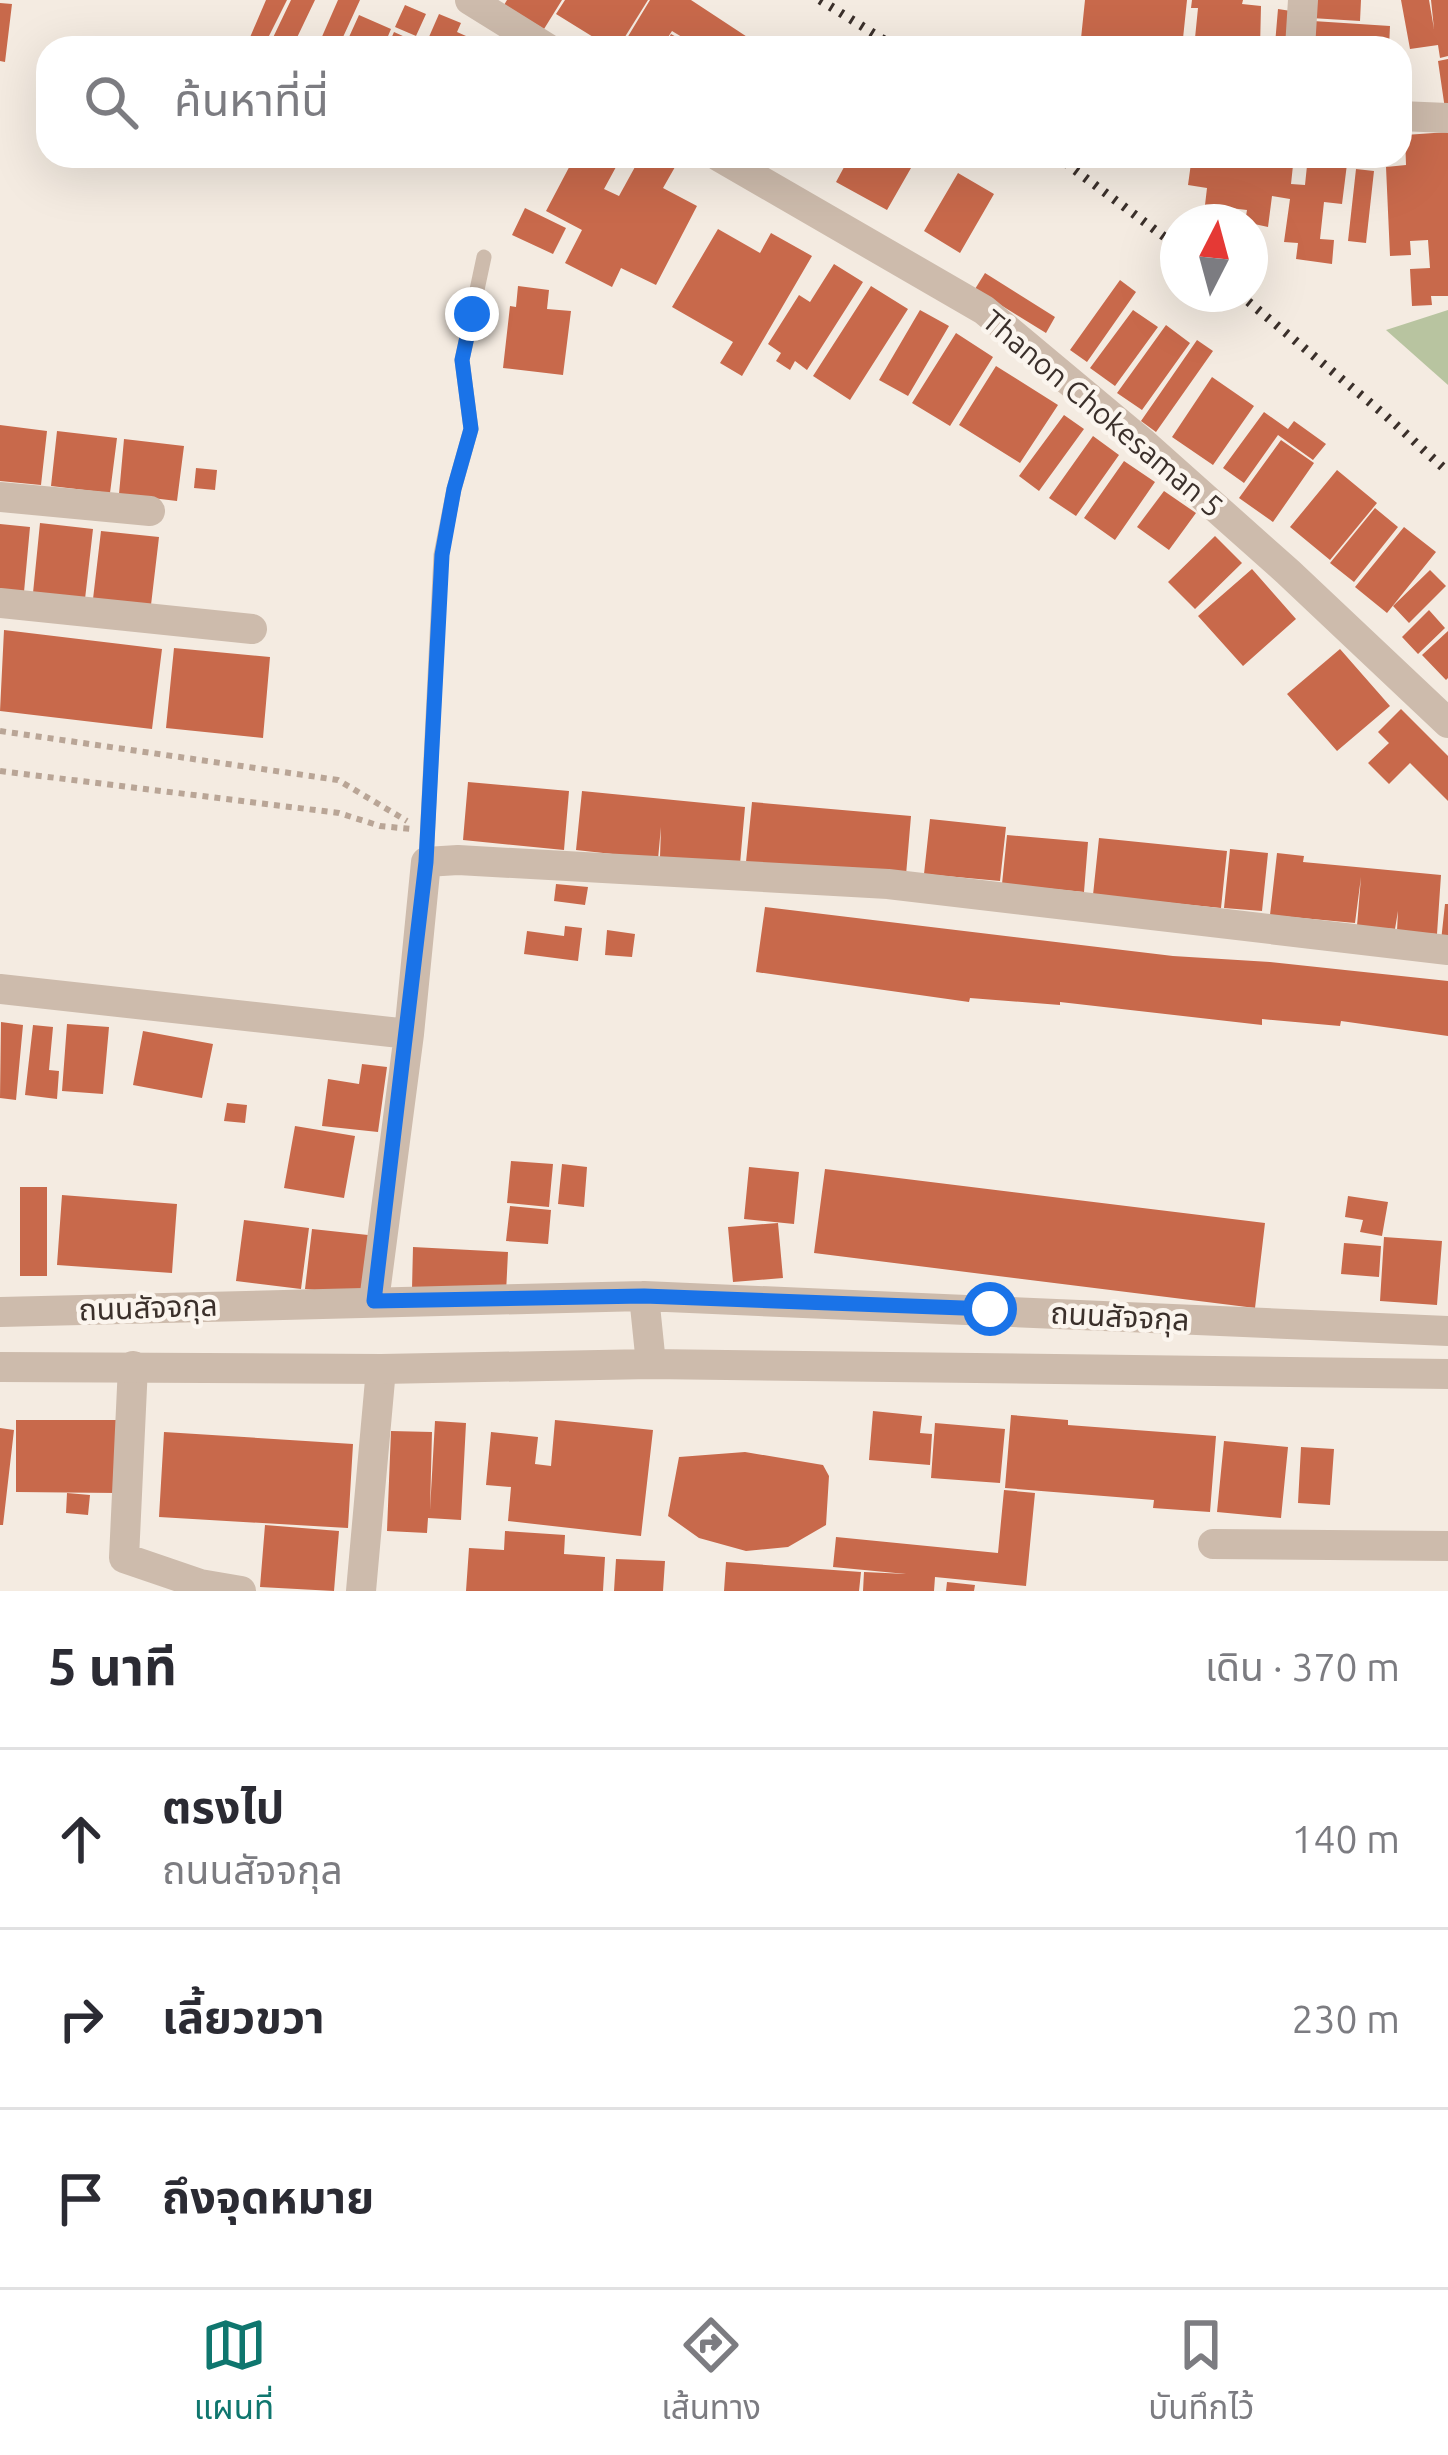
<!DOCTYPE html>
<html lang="th">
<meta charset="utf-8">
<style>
:root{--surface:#fff;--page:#f7f7f7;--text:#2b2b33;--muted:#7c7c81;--line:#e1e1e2;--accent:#0f766e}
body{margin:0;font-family:Ubuntu,"Noto Sans Thai",sans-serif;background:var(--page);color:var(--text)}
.compass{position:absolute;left:1160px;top:204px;width:108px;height:108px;border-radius:50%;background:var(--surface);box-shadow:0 12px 48px #0002;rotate:6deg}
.stop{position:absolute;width:36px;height:36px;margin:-27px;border:9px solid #1a73e8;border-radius:50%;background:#fff}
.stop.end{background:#1a73e8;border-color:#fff;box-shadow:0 3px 12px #0008}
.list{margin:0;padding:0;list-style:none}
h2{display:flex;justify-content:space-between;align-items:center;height:156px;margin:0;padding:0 48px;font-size:51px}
h2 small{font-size:39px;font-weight:400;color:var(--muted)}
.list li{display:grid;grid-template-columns:78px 1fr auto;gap:36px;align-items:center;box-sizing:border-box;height:180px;padding:0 48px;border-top:3px solid var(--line)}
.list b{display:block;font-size:45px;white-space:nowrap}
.list p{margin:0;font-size:39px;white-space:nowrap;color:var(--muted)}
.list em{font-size:39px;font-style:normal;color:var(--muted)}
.icon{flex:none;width:66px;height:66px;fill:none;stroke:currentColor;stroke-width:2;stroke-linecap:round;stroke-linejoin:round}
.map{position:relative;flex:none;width:1448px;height:1591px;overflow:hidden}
.search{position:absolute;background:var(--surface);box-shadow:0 12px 48px #0002;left:36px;right:36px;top:36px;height:132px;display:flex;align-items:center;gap:30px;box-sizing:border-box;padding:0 42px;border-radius:36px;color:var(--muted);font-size:45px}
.sheet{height:696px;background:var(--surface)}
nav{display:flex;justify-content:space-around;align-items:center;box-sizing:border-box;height:168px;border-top:3px solid var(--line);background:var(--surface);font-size:33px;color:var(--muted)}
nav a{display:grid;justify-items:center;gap:6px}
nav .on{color:var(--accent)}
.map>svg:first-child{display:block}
.green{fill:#b8c4a0}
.building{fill:#c8694b}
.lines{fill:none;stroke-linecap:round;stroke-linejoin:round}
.path{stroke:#b9a596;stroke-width:6;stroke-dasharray:6 6;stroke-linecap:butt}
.service{stroke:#cdbbac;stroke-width:15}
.minor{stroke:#cdbbac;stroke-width:30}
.tertiary{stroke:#cdbbac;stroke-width:30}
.rail{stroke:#3b302b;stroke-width:9;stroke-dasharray:3 9;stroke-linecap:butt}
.route{stroke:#1a73e8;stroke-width:15}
.labels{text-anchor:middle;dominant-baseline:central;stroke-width:9;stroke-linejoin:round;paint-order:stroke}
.street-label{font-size:30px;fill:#3b302b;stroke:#fbf5ee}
</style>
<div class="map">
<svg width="1448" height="1591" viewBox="0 0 1448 1591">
<rect width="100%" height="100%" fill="#f4ebe1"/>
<path class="green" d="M 1448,310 L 1448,385 L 1386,330 Z"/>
<path class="building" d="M 266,0 L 287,0 L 263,48 L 248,42 Z
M 291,0 L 315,0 L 292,48 L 268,48 Z
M 338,0 L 360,0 L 338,48 L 317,48 Z
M 507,0 L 562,0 L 544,29 L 504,5 Z
M 565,0 L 648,0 L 618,48 L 593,48 L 598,40 L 556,14 Z
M 650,0 L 691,0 L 764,48 L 700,48 L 672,31 L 661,48 L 621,48 Z
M 1085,0 L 1187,0 L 1182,48 L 1080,48 Z
M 1192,0 L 1243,0 L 1242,4 L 1261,6 L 1260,48 L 1194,48 L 1198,8 L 1191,8 Z
M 1312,0 L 1361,0 L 1360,21 L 1311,18 Z
M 1401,0 L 1429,0 L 1434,29 L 1431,0 L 1448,0 L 1448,56 L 1440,58 L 1438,45 L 1410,49 Z
M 0,3 L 12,4 L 5,62 L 0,61 Z
M 405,5 L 426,14 L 416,36 L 395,27 Z
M 1278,9 L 1291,11 L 1288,45 L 1275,44 Z
M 439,14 L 461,23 L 457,32 L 493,48 L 387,48 L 394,32 L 425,46 Z
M 359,15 L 391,29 L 383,48 L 344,48 Z
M 1313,21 L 1390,26 L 1389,48 L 1311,48 Z
M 671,34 L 696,48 L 663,48 Z
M 1448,59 L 1448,109 L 1445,109 L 1438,61 Z
M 1448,132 L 1448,296 L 1431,296 L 1432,305 L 1412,306 L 1410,269 L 1430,268 L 1428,240 L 1410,241 L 1411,255 L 1390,256 L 1386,167 L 1406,165 L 1405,135 Z
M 575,156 L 598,163 L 602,156 L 622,156 L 604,189 L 619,196 L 641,156 L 654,156 L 675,167 L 663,188 L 697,206 L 656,285 L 621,268 L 612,287 L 565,263 L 582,230 L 546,211 Z
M 850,156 L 905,156 L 915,161 L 887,210 L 836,182 Z
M 1192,156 L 1294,156 L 1291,184 L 1305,185 L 1308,156 L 1348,156 L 1342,204 L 1324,202 L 1320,239 L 1334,240 L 1332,264 L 1296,259 L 1298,243 L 1284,242 L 1290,199 L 1272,196 L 1268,227 L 1245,222 L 1247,210 L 1205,205 L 1207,188 L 1188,185 Z
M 1356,169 L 1374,171 L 1366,243 L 1348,241 Z
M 958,173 L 994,194 L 960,253 L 924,231 Z
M 525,208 L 566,228 L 553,254 L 512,235 Z
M 718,229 L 760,253 L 771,233 L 812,256 L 742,376 L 720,363 L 733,342 L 672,307 Z
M 834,264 L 863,282 L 807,370 L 795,361 L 790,370 L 776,361 L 781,353 L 768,344 L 799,295 L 810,302 Z
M 985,273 L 1055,317 L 1046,333 L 975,289 Z
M 1120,280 L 1136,292 L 1087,362 L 1070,350 Z
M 518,286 L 549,290 L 547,309 L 571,311 L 563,375 L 503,368 L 510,306 L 516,307 Z
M 871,286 L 908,309 L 850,400 L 813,376 Z
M 920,310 L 949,326 L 908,396 L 879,380 Z
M 1133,310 L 1158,327 L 1115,386 L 1090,368 Z
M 1166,325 L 1190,343 L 1142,410 L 1117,393 Z
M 956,333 L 993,357 L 950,426 L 912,403 Z
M 1197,340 L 1213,351 L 1156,432 L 1141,421 Z
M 996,366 L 1058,405 L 1020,463 L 959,425 Z
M 1212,377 L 1254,406 L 1213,465 L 1172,437 Z
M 1264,412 L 1288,429 L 1294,421 L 1326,444 L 1313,460 L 1278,435 L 1244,483 L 1223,468 Z
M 1064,415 L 1084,429 L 1039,491 L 1019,476 Z
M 0,425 L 47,431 L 41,485 L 0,481 Z
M 57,431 L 117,438 L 110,493 L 51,486 Z
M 1093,436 L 1119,455 L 1076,516 L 1049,498 Z
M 124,439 L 184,446 L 177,501 L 119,494 Z
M 1281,440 L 1314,463 L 1273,522 L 1239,498 Z
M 1124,461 L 1155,482 L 1115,540 L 1084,518 Z
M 196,468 L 217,470 L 215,490 L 194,488 Z
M 1337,470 L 1377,503 L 1330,560 L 1290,527 Z
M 1164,491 L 1196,513 L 1169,550 L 1137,527 Z
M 1375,508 L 1398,527 L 1354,582 L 1330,563 Z
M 40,523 L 93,529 L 85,599 L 33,593 Z
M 0,524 L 30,527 L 24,592 L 0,590 Z
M 1404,527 L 1436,552 L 1387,613 L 1355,587 Z
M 101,531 L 159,537 L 151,605 L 93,599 Z
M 1215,536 L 1242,563 L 1195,609 L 1168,582 Z
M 1252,569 L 1296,619 L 1243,666 L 1198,616 Z
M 1430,570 L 1446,586 L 1409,623 L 1393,606 Z
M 1429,610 L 1445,628 L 1418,654 L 1402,637 Z
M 4,630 L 162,649 L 152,729 L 0,711 Z
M 1448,631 L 1448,678 L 1446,680 L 1422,655 Z
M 174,648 L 270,657 L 263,738 L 166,728 Z
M 1340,649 L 1390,706 L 1337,751 L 1287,694 Z
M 1401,709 L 1448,756 L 1448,801 L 1410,763 L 1389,784 L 1368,763 L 1389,743 L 1378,732 Z
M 468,782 L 569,791 L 564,850 L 463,840 Z
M 582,791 L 745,807 L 740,864 L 660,857 L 661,827 L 658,859 L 576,850 Z
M 752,802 L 911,816 L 906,875 L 746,862 Z
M 930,819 L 1006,827 L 1000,881 L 924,874 Z
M 1007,835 L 1088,842 L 1084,892 L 1002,884 Z
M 1099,838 L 1227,851 L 1221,908 L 1093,895 Z
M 1230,849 L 1268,853 L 1262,911 L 1224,908 Z
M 1277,853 L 1304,856 L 1303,862 L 1441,875 L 1437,934 L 1397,931 L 1398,911 L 1395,929 L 1357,926 L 1361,877 L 1355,923 L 1270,915 Z
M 556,884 L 588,887 L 585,905 L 554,901 Z
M 1445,904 L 1448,904 L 1448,942 L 1441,941 Z
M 765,907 L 1173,956 L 1270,962 L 1448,981 L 1448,1036 L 1341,1021 L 1340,1026 L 1262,1019 L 1262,1025 L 1060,1002 L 1060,1005 L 970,998 L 969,1002 L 756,972 Z
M 565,926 L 582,928 L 578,961 L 524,954 L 527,931 L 564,936 Z
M 607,930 L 635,934 L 632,957 L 605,955 Z
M 1,1022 L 23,1025 L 16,1100 L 0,1098 Z
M 67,1024 L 109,1027 L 103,1094 L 62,1091 Z
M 33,1025 L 53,1027 L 49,1070 L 59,1071 L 57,1099 L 25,1095 Z
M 143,1031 L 213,1044 L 202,1098 L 133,1085 Z
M 362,1064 L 387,1067 L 378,1132 L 322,1126 L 328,1079 L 359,1084 Z
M 227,1103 L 247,1105 L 245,1123 L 224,1121 Z
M 295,1126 L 355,1136 L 344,1198 L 284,1188 Z
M 511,1161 L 553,1164 L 549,1207 L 507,1203 Z
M 562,1164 L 587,1167 L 584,1207 L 558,1204 Z
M 749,1167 L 799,1172 L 794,1224 L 744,1219 Z
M 825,1169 L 1265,1223 L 1255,1308 L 814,1253 Z
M 20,1187 L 47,1187 L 47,1276 L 20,1276 Z
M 62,1195 L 177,1204 L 172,1273 L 57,1265 Z
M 1348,1196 L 1388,1202 L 1382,1236 L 1360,1232 L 1363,1220 L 1345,1217 Z
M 510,1206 L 551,1210 L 548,1244 L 506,1241 Z
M 244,1220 L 309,1228 L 301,1289 L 236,1281 Z
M 778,1223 L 783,1278 L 733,1282 L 728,1227 Z
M 312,1229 L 368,1235 L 362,1295 L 305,1289 Z
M 1384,1237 L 1442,1241 L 1437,1305 L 1380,1301 Z
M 1344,1243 L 1381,1246 L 1379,1277 L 1341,1274 Z
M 413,1247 L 508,1252 L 506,1293 L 412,1289 Z
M 873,1411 L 922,1416 L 920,1433 L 932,1434 L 930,1465 L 869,1460 Z
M 1011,1415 L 1068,1420 L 1068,1425 L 1216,1436 L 1210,1512 L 1153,1508 L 1154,1500 L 1005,1488 Z
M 16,1420 L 117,1420 L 117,1493 L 16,1492 Z
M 555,1420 L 653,1430 L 641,1536 L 508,1521 L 511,1487 L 486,1485 L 491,1432 L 538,1437 L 535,1464 L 551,1466 Z
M 435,1421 L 466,1423 L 461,1520 L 428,1518 L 427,1533 L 387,1531 L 391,1431 L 432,1432 L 430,1510 Z
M 935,1423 L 1005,1429 L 1000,1483 L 931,1478 Z
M 0,1428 L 14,1430 L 3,1525 L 0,1525 Z
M 164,1432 L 353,1444 L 348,1528 L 159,1517 Z
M 1224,1441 L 1288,1447 L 1281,1518 L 1217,1512 Z
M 1301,1447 L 1334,1449 L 1330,1505 L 1298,1503 Z
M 745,1452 L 823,1465 L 829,1476 L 826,1525 L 788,1547 L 746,1551 L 699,1538 L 668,1516 L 679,1457 Z
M 1004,1490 L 1035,1493 L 1026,1586 L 935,1577 L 934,1591 L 863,1591 L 864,1572 L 906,1574 L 833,1567 L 836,1537 L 998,1553 Z
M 67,1493 L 90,1495 L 88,1515 L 66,1513 Z
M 265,1525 L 339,1531 L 334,1591 L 260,1587 Z
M 505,1531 L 565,1535 L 564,1554 L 605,1557 L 603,1591 L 466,1591 L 469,1548 L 504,1550 Z
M 616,1559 L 665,1561 L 663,1591 L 614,1591 Z
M 726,1562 L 861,1572 L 859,1591 L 724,1591 Z
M 947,1582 L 975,1585 L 974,1591 L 946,1591 Z"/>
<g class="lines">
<path class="path" d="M 0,731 L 338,780 L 407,821
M 0,771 L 339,813 L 380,826 L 411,829"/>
<path class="service" d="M 426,862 L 441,555 L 454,489 L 471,429 L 462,360 L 484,257"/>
<path class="minor" d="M 1300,48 L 1303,0
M 1400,116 L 1448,118
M 0,497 L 150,511
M 0,603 L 252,629
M 0,989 L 409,1034
M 374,1301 L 409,1034 L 426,862 L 458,860 L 888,884 L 1448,950
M 133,1366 L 124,1558 L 200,1584 L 241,1591
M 1213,1544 L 1448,1546
M 361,1591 L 381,1369"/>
<path class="tertiary" d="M 470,0 L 547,48
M 718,156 L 984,310 L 1142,442 L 1288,572 L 1448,723
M 644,1296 L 651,1364
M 0,1312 L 644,1296 L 1448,1331
M 0,1367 L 381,1369 L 651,1364 L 1448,1374"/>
<path class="rail" d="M 820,0 L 897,48
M 1056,156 L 1178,247
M 1239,294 L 1385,415 L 1448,472"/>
</g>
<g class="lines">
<path class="route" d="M 472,314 L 462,360 L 471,429 L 454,489 L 442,555 L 426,862 L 374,1301 L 644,1296 L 990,1309"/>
</g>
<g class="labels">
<g class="street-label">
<text transform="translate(1103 413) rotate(40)">Thanon Chokesaman 5</text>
<text transform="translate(148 1307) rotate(-2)">ถนนสัจจกุล</text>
<text transform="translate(1120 1316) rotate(3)">ถนนสัจจกุล</text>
</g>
</g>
</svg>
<svg class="compass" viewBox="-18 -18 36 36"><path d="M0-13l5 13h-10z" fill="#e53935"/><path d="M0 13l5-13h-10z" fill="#7c7c81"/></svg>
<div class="stop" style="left:990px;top:1309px"></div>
<div class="stop end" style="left:472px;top:314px"></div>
<div class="search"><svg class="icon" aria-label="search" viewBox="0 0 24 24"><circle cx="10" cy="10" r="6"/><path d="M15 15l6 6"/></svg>ค้นหาที่นี่</div>
</div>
<section class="sheet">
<h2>5 นาที<small>เดิน · 370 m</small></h2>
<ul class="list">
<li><svg class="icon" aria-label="ahead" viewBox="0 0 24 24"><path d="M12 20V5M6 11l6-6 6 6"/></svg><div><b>ตรงไป</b><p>ถนนสัจจกุล</p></div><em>140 m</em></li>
<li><svg class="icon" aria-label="right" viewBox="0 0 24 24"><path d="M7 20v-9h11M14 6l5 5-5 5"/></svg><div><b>เลี้ยวขวา</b></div><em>230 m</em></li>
<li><svg class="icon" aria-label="arrive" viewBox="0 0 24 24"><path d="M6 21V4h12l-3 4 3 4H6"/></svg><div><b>ถึงจุดหมาย</b></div></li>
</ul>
</section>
<nav>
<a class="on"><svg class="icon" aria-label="map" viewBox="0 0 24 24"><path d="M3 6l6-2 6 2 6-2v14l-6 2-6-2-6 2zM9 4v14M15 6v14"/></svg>แผนที่</a>
<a><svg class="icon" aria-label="directions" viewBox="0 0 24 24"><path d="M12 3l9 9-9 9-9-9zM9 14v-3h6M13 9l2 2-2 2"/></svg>เส้นทาง</a>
<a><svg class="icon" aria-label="saved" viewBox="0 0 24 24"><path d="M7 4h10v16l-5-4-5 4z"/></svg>บันทึกไว้</a>
</nav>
